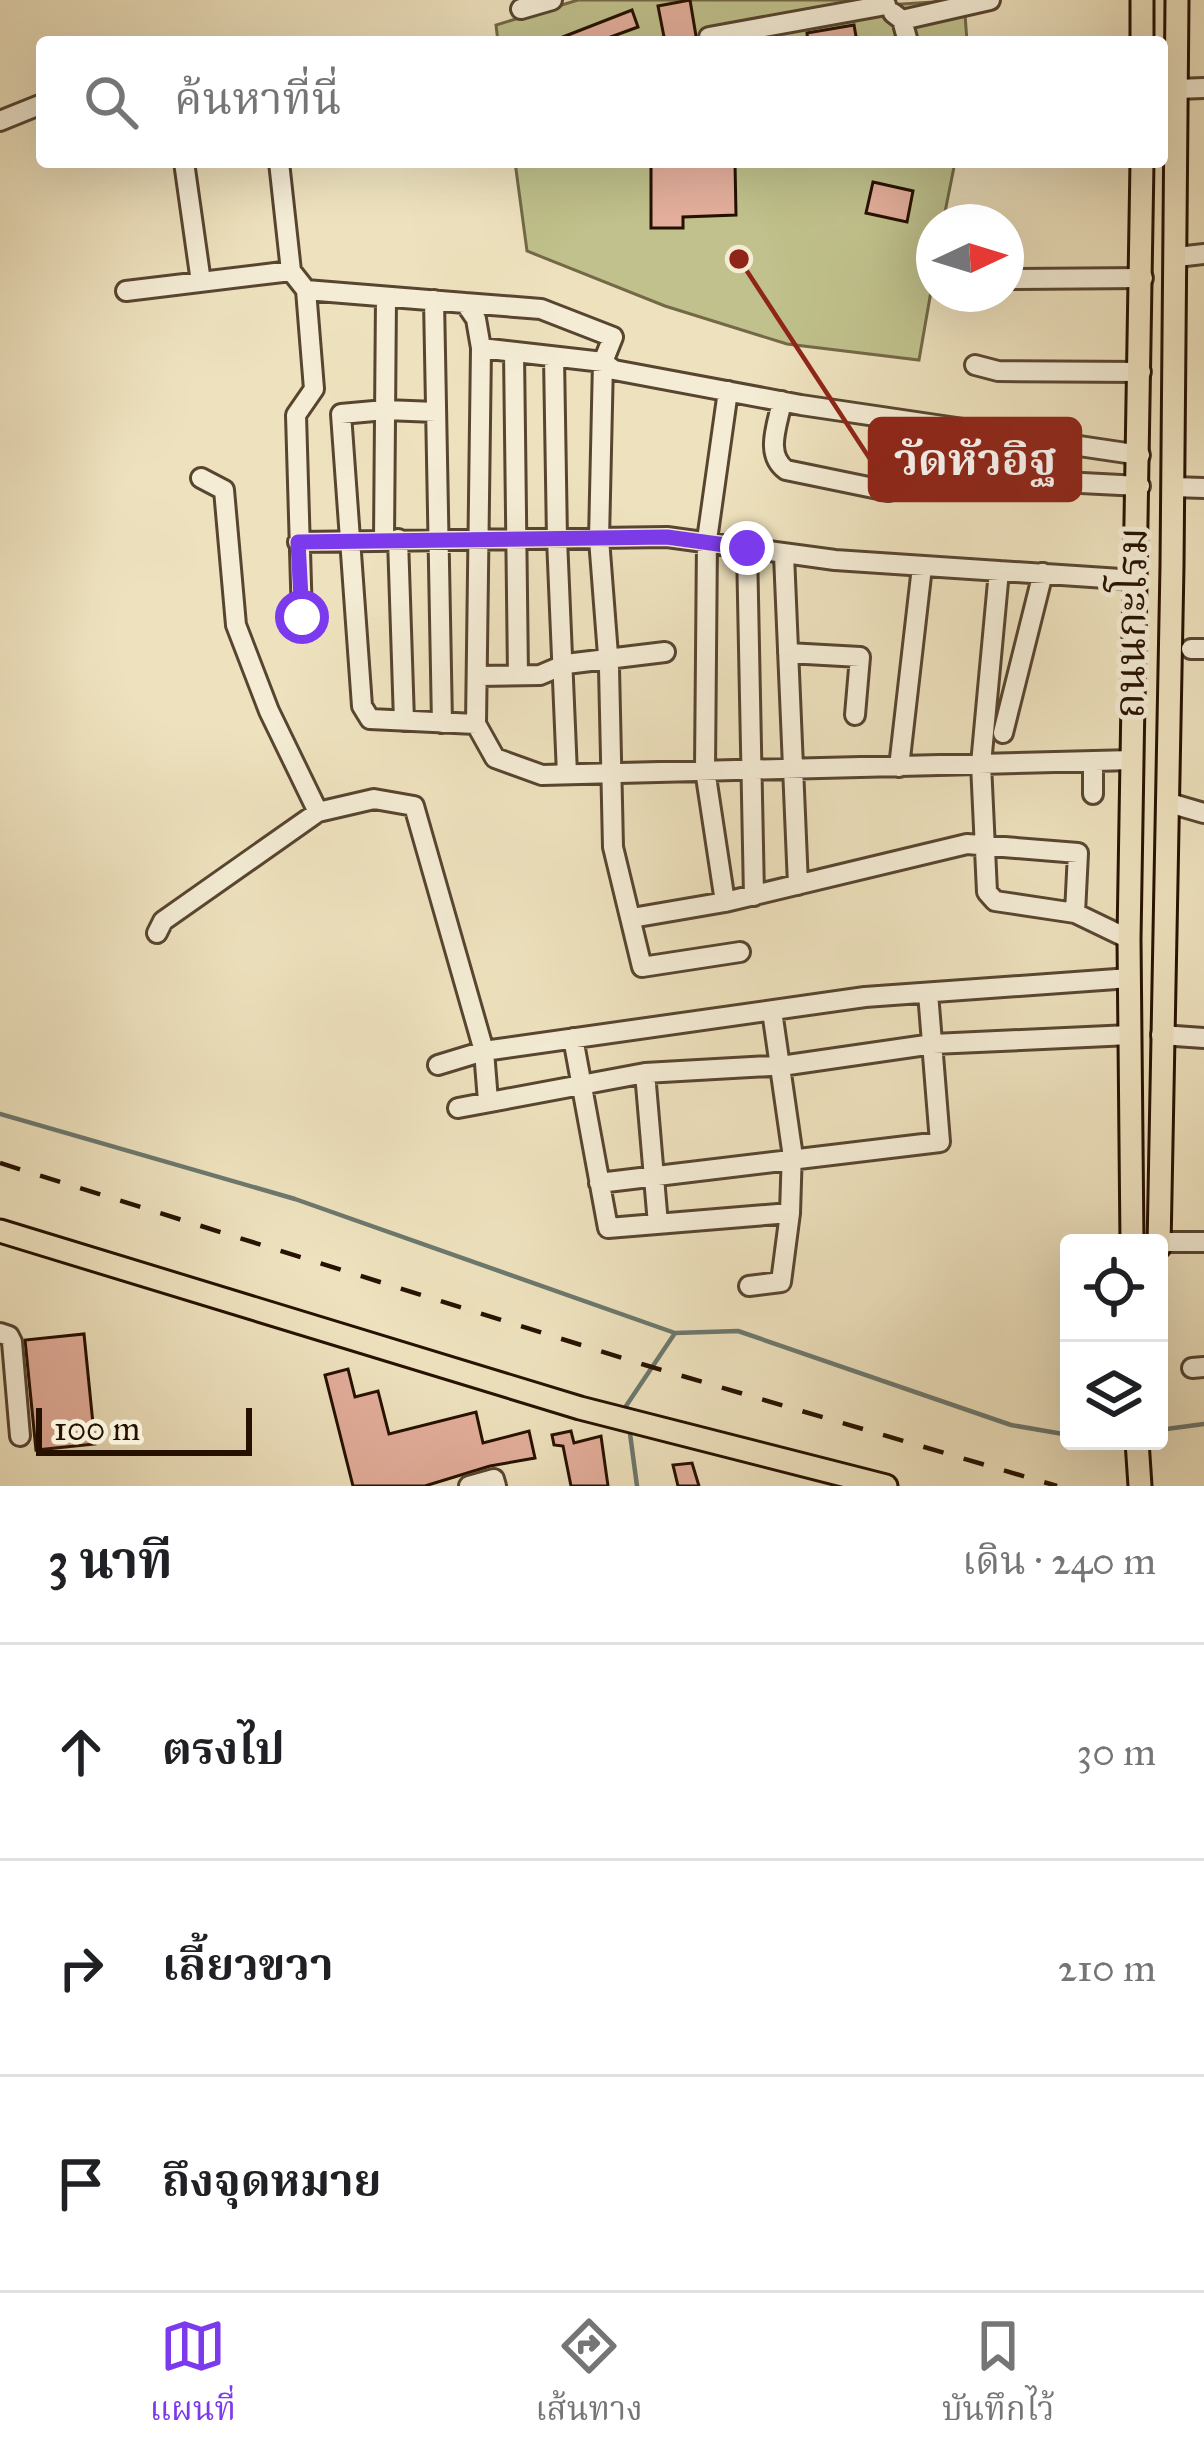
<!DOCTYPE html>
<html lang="th">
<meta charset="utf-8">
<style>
:root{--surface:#fff;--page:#f6f6f6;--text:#202124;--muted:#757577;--line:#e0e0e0;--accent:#7c3aed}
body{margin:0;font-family:"IM FELL Great Primer","Noto Serif Thai",serif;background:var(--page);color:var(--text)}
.controls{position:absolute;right:36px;bottom:36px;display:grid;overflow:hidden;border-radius:12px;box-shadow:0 12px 48px #0002}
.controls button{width:108px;height:108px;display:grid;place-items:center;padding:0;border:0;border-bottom:3px solid var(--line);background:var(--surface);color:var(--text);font:60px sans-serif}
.compass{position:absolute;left:916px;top:204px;width:108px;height:108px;border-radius:50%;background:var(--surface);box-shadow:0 12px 48px #0002;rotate:86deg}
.scale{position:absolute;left:36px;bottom:30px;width:216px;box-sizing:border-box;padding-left:12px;border:6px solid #261100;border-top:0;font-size:33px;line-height:42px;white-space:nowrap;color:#261100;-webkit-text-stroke:9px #f4ecd5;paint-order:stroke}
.stop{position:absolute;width:36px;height:36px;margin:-27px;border:9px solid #7c3aed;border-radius:50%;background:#fff}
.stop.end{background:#7c3aed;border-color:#fff;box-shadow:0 3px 12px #0008}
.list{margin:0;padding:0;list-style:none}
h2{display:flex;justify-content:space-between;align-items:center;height:156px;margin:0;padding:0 48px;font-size:51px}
h2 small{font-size:39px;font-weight:400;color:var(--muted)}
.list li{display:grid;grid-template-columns:78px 1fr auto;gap:36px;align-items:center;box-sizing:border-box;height:216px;padding:0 48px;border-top:3px solid var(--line)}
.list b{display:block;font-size:45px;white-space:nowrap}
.list em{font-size:39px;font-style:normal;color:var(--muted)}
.icon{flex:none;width:66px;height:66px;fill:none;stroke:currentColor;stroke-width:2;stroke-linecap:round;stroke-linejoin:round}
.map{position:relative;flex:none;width:1204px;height:1486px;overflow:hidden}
.search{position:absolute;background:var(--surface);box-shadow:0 12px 48px #0002;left:36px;right:36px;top:36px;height:132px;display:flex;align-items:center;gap:30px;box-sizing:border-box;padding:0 42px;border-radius:12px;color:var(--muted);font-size:45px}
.sheet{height:804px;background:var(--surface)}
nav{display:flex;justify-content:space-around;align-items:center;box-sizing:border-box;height:168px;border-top:3px solid var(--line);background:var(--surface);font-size:33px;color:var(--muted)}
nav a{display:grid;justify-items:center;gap:6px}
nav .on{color:var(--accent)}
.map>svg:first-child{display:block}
.green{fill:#c0c18c;stroke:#736946;stroke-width:3}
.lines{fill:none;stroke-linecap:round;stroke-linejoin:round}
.stream{stroke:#6c786e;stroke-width:4.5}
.building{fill:#e3ae9b;stroke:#261100;stroke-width:3}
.minor-casing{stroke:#584530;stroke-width:24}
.major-casing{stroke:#261100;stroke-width:27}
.minor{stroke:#f4ecd5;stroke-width:18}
.major{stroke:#eee2be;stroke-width:21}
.rail{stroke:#261100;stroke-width:4.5;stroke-dasharray:21 21;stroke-linecap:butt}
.route{stroke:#7c3aed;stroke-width:15}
.labels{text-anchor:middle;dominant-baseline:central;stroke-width:10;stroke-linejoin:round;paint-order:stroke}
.street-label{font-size:42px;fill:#261100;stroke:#f4ecd5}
.leader{fill:none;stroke:#8f2418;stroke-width:4.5}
.callout-dot{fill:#8f2418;stroke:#f4ecd5;stroke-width:4.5}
.callout{fill:#8f2418;stroke:#8f2418;stroke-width:4.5}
.callout-label{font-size:45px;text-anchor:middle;font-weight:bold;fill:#fff}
</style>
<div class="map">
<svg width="1204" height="1486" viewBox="0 0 1204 1486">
<rect width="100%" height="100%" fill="#eee2be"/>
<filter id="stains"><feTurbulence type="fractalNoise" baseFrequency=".00167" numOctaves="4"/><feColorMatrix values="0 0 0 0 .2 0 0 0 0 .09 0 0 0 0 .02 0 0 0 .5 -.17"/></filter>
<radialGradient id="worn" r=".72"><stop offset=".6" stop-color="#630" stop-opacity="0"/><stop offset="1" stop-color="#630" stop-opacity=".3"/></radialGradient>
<path class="green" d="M 578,0 L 885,0 L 887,5 L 964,0 L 967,42 L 498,42 L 496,25 Z
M 515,162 L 955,162 L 943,222 L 934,222 L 934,274 L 919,360 L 787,344 L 665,306 L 527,251 Z"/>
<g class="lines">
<path class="stream" d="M 0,1114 L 295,1199 L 675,1333 L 738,1331 L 1011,1425 L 1069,1435
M 627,1415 L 626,1406 L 675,1333
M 629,1426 L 637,1486
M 1159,1430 L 1204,1424"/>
</g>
<path class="building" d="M 690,0 L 697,42 L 665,42 L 658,6 Z
M 632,10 L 638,27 L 597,42 L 550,42 Z
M 854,25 L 857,42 L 808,42 L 807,33 Z
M 651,162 L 735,163 L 736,215 L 683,217 L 683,228 L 651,228 Z
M 873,182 L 913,191 L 907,222 L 866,213 Z
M 84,1334 L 95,1444 L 36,1450 L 25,1340 Z
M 348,1369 L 355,1397 L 378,1391 L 389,1434 L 476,1412 L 483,1443 L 529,1431 L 535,1458 L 490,1466 L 425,1486 L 353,1486 L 325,1375 Z
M 571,1431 L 574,1443 L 601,1436 L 608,1486 L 571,1486 L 563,1446 L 554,1445 L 552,1435 Z
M 692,1463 L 699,1486 L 678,1486 L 673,1465 Z"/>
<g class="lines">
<g class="minor-casing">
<path id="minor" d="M 521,9 L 552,0
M 893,13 L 902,20 L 908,42
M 902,20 L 990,0
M 709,37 L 886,5
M 1177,89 L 1204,88
M 0,121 L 42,104
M 184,162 L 201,282
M 279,162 L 291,271
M 1177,257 L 1204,254
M 1006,279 L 1143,278
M 126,291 L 291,271 L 306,290 L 465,303 L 476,319 L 481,348 L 603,362 L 614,370 L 801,405 L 1140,455
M 434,300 L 442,723
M 465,303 L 541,309 L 613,337 L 603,362 L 599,539 L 609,668 L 613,847 L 642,967 L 740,952
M 514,352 L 518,675
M 554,357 L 557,539 L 567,774
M 975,365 L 998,371 L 1141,372
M 782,401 C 778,424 764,454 786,470 L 888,491 L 896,489 L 907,474 L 1140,486
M 436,412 L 385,410 L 341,414 L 362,706 L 370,719 L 476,724 L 495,758 L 542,775 L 1133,760
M 201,478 L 224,490 L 236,625 L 269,711 L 318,812
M 1173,487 L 1204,488
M 398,539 L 404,721
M 384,540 L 386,297
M 298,542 L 667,537 L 835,560 L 1136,580
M 747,548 L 754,896
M 784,555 L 798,885
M 999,571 L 981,764 L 987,892 L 995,901 L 1075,913 L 1129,939
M 302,618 L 296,415 L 314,389 L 306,290
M 1191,649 L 1204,649
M 788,653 L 860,657 L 855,715
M 479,676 L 540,675 L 566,664 L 665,652
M 476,724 L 481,348
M 1003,733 L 1043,573
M 899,767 L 922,567
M 1093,794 L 1093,761
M 1166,802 L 1204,813
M 725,902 L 705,770 L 707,540 L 728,391
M 632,918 L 725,902 L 967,844 L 1078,853 L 1075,913
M 157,933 L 163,921 L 318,812 L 374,799 L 414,806 L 484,1051 L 488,1101
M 1161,1035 L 1204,1038
M 573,1038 L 608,1228 L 790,1213
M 438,1065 L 484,1051 L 865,997 L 1130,978
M 645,1073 L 658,1224
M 458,1108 L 645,1073 L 788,1065 L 933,1044 L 1130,1035
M 599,1183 L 940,1142 L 928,993
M 1160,1242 L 1204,1242
M 749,1286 L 781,1282 L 790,1213 L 792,1150 L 772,1011
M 0,1333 L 9,1336 L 12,1342 L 20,1436
M 1192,1368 L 1204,1367
M 469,1486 L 494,1479 L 496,1486"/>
</g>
<g class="major-casing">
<path id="major" d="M 1142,42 L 1142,0
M 0,1231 L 580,1408 L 886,1486
M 1132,1243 L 1129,939 L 1142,162
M 1159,1247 L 1172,566 L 1177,0
M 1137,1441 L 1140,1486"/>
</g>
<use href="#minor" class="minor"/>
<use href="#major" class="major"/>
<path class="rail" d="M 0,1163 L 645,1365 L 1057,1486"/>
</g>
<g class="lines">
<path class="route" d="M 302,617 L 298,542 L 667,537 L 747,548"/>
</g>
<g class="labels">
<g class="street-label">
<text transform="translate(1131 623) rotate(-89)">ถนนกะโรม</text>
</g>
</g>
<path class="leader" d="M739 259L870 459"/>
<circle class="callout-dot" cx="739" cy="259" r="12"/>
<rect class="callout" x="870" y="419" width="210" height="81" rx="12"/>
<g class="callout-label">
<text x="975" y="475">วัดหัวอิฐ</text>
</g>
<rect width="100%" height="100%" filter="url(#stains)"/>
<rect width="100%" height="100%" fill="url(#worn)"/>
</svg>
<div class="controls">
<button><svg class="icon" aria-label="locate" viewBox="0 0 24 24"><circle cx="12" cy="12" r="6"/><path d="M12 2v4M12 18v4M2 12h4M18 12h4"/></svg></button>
<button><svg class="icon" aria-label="layers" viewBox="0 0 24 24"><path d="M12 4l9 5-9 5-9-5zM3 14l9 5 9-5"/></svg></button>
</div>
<svg class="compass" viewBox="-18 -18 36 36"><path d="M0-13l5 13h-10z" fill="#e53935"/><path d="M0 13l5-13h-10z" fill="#757577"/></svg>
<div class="scale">100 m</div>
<div class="stop" style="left:302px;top:617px"></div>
<div class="stop end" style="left:747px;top:548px"></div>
<div class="search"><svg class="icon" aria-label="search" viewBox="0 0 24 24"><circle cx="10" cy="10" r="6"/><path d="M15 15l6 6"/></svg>ค้นหาที่นี่</div>
</div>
<section class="sheet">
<h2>3 นาที<small>เดิน · 240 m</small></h2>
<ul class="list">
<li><svg class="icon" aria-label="ahead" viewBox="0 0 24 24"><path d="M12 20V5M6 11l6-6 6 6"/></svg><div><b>ตรงไป</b></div><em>30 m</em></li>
<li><svg class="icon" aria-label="right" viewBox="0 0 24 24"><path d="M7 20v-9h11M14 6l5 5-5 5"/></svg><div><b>เลี้ยวขวา</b></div><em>210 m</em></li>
<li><svg class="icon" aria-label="arrive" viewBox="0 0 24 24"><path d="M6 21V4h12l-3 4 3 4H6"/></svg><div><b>ถึงจุดหมาย</b></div></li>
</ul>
</section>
<nav>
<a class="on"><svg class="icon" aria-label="map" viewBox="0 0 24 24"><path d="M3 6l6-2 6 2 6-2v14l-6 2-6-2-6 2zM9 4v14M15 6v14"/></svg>แผนที่</a>
<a><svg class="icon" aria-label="directions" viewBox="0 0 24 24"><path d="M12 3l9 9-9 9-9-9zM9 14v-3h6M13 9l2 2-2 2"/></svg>เส้นทาง</a>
<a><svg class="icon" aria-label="saved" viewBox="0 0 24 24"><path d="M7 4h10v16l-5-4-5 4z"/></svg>บันทึกไว้</a>
</nav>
